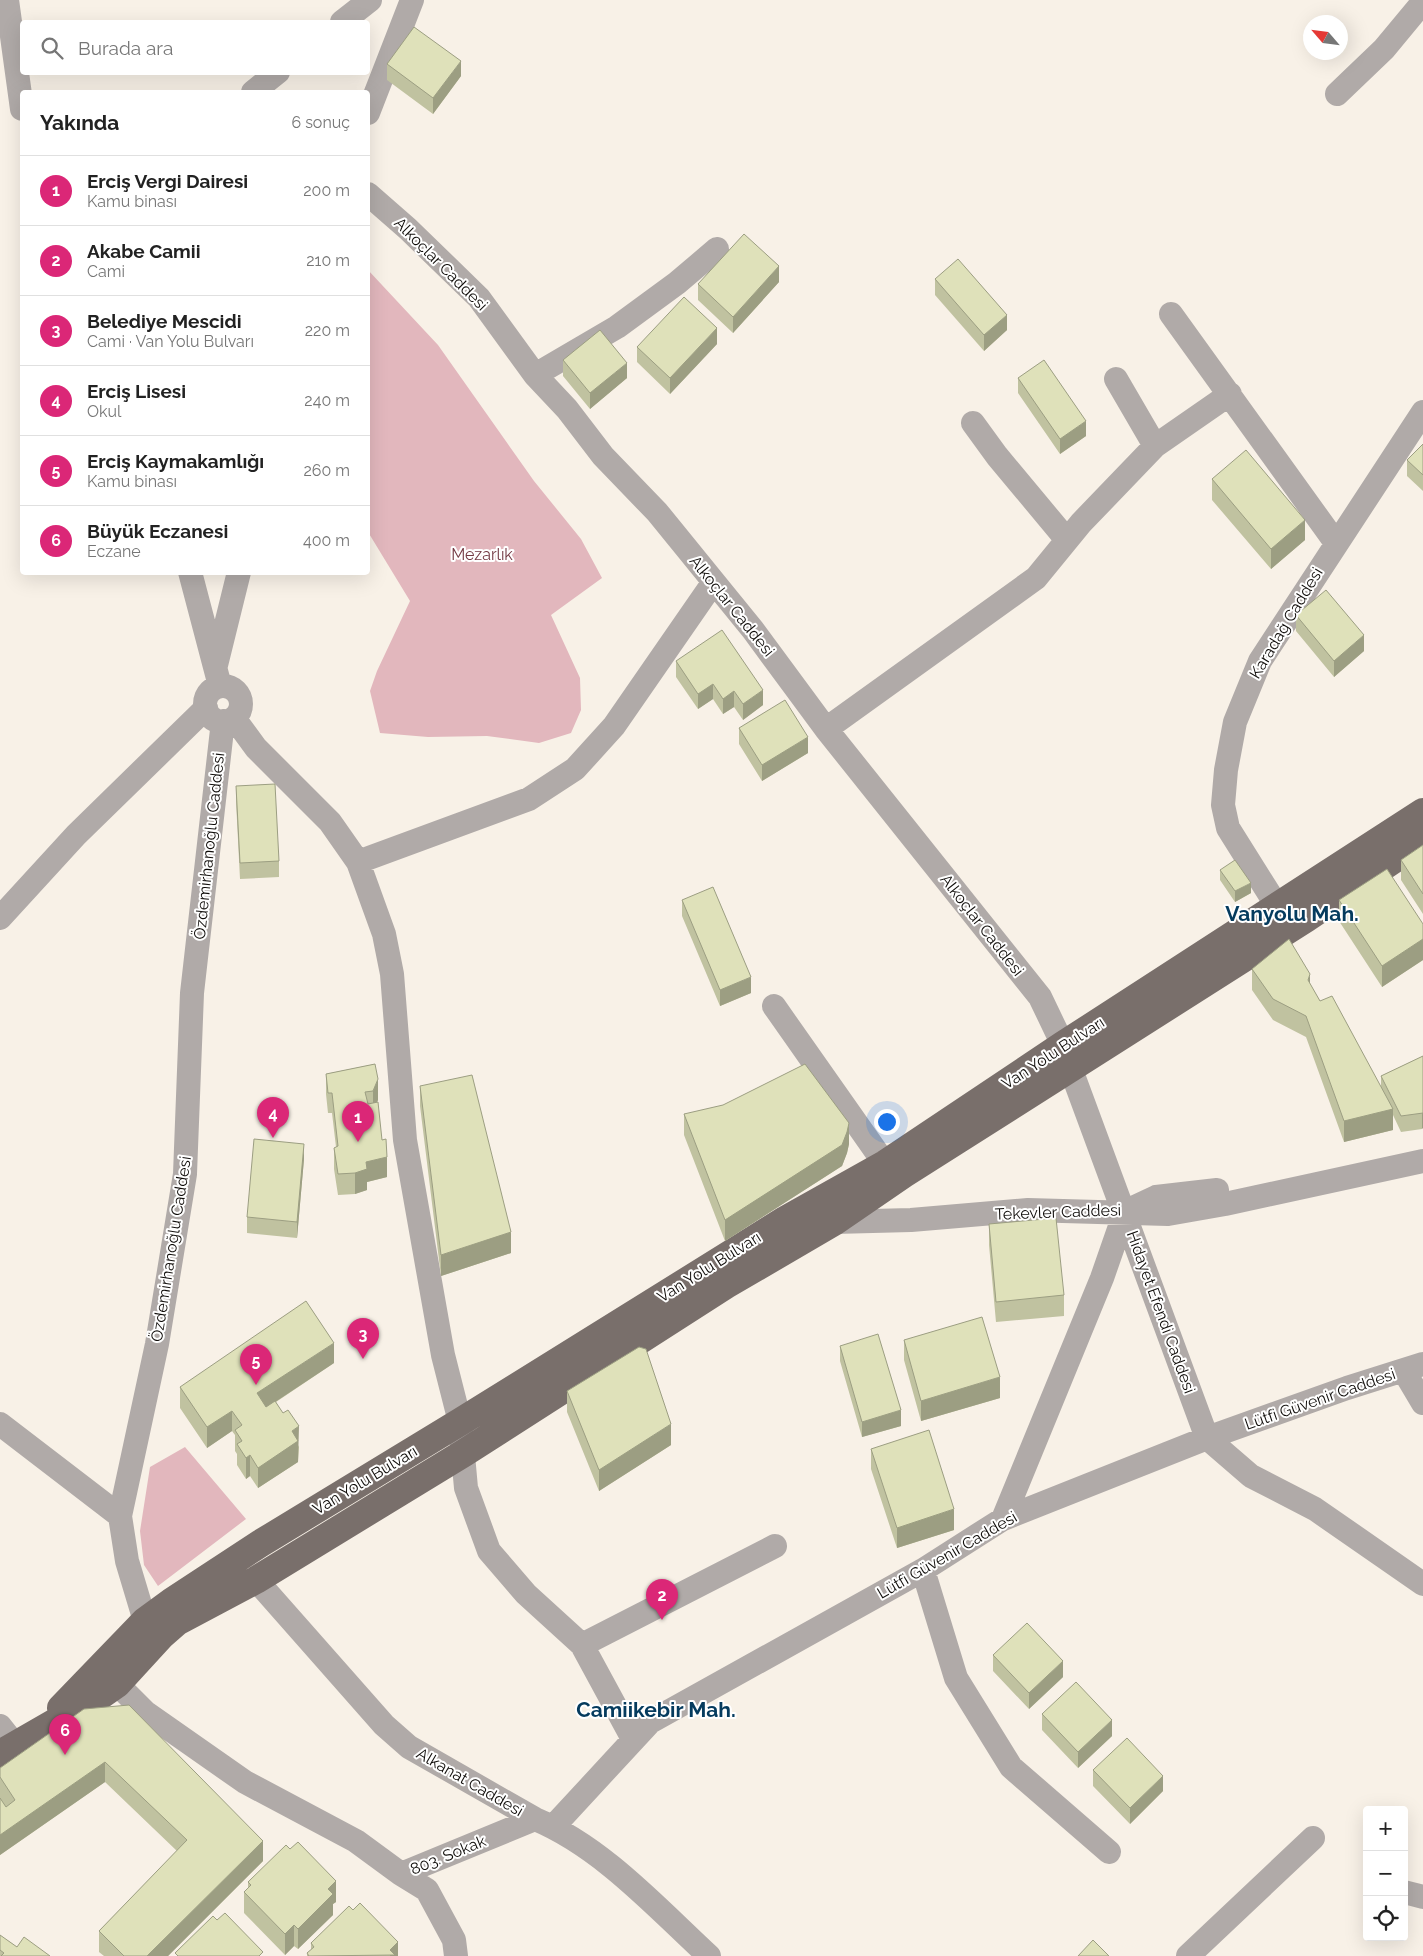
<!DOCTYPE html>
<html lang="tr">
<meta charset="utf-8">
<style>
:root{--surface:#fff;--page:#f2f2f2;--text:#222;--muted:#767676;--line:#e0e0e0;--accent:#db2777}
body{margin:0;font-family:Raleway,sans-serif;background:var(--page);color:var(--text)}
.controls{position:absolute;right:15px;bottom:15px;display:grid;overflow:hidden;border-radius:5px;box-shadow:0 5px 20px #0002}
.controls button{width:45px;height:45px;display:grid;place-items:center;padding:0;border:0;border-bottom:1px solid var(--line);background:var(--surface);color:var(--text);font:25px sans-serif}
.compass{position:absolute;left:1303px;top:15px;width:45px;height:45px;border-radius:50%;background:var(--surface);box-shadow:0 5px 20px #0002;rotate:298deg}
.you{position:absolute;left:886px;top:1121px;width:18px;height:18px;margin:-12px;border:4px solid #fff;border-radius:50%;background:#1a73e8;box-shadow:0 0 0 8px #1a73e833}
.badge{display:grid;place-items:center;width:32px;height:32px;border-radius:50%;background:var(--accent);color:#fff;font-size:16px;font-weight:700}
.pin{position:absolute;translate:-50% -41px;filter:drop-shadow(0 1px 2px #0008)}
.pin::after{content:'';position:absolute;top:26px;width:18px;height:15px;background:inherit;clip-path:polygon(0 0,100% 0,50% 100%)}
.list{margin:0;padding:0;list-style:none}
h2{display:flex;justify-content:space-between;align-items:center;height:65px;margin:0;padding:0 20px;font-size:21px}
h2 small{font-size:16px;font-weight:400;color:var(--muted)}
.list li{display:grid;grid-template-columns:32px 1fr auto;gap:15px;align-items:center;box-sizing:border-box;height:70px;padding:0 20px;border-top:1px solid var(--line)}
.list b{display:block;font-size:19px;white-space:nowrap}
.list p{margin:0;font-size:16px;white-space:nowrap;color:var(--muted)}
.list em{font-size:16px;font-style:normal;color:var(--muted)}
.icon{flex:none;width:28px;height:28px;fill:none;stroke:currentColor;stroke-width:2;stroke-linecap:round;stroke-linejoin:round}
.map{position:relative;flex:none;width:1423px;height:1956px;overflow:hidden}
.search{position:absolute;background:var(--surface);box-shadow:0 5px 20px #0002;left:20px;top:20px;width:350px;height:55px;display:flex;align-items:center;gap:12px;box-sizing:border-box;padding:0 18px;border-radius:5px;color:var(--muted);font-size:19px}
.panel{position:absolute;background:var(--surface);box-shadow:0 5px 20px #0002;left:20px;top:90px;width:350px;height:485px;border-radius:5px}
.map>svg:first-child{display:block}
.green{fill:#e2b7bd}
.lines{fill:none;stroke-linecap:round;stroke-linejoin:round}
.minor{stroke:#b0aaa8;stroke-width:24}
.major{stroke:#796f6b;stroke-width:28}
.wall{fill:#c0c2a0}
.shaded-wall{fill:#9c9e82}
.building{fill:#dfe1ba;stroke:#9c9e82}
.labels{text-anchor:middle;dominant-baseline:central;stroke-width:4;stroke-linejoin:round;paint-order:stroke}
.street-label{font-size:16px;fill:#0e0b08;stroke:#fff}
.park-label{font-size:16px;fill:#733943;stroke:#fff}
.district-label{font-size:21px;font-weight:bold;fill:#053b5e;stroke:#fff}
</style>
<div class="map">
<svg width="1423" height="1956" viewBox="0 0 1423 1956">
<rect width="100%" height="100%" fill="#f8f1e7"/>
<path class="green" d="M 368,270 L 438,345 L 534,481 L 581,539 L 602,578 L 551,615 L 580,678 L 581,710 L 571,733 L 539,743 L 487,736 L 428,737 L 380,733 L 370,691 L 377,671 L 410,601 L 368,532 Z
M 185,1447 L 246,1519 L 158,1586 L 144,1565 L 140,1531 L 150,1467 Z"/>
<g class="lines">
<path class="minor" d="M 7,0 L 22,109
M 342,22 L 370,0
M 253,92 L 278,72
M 1337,94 L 1384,49 L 1423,2
M 368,113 L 412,0
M 368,194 L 408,229 L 479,298 L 535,375 L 567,409 L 603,456 L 657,512 L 753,630 L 826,729 L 1040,997 L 1063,1045 L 1070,1067 L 1207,1438 L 1251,1476 L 1315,1509 L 1423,1584
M 1171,314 L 1336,543
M 535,375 L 617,327 L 677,283 L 717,249
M 1116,379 L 1155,446
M 973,423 L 997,456 L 1067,540
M 190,572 L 220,686
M 216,665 L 239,572
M205 704a18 18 0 1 1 36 0a18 18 0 1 1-36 0Z
M 234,718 L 256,748 L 330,822 L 358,862 L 384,934 L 392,974 L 405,1140 L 443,1355 L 460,1422 L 466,1488 L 489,1551 L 526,1594 L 582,1645 L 633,1739
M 826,729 L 1036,578 L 1081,523 L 1155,446 L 1230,394
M 358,862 L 529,799 L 575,769 L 614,726 L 713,583
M 1277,906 L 1228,828 L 1223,805 L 1226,770 L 1235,722 L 1260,661 L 1423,412
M 0,918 L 76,835 L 206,708
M 774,1006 L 885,1164
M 1126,1211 L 1156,1197 L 1217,1190
M 834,1222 L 911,1220 L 1028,1210 L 1168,1214 L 1225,1204 L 1423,1161
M 1404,1371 L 1423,1403
M 0,1424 L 120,1516
M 1003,1519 L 1102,1278 L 1125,1212
M 923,1570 L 956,1678 L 1011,1767 L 1109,1852
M 256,1580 L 384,1725 L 409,1747 L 535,1819 C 602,1847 656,1907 709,1956
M 145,1621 L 127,1561 L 120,1516 L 157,1344 L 185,1174 L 192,993 L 223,721
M 582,1645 L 775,1546
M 117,1684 L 145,1712 L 245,1782 L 356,1841 L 401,1874
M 0,1726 L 15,1745
M 553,1827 L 650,1722 L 923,1570 L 1003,1519 L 1207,1438 L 1347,1388 L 1423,1364
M 1404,1892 L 1423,1897
M 456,1956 L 454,1940 L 427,1890 L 401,1874 L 535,1819
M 1188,1956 L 1313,1838"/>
<path class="major" d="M 61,1708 L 145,1621 L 171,1602 L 261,1543 L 460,1422 L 785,1220 L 885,1164 L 1063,1045 L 1423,812
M 0,1754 L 97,1698 L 117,1684 L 161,1636 L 177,1622 L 256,1580 L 464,1453 L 726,1285 L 834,1222 L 904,1174 L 1307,918 L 1423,840"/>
</g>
<path class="wall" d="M 387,64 L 461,76 L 433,114 L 387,80 Z
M 935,279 L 1007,330 L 984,351 L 935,295 Z
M 779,282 L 733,333 L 698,300 L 698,284 Z
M 717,344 L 670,394 L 637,362 L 637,347 Z
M 563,360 L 627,378 L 590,409 L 563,376 Z
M 1018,378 L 1086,436 L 1060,454 L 1018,393 Z
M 1423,444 L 1423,491 L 1407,476 L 1407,460 Z
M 1212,479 L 1305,540 L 1271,569 L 1212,500 Z
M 1296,615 L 1364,651 L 1334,677 L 1296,631 Z
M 676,661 L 763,705 L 743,720 L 734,707 L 723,714 L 713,699 L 698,709 L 676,677 Z
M 739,728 L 808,753 L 762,781 L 739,744 Z
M 236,786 L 279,861 L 279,877 L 240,879 L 236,801 Z
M 1423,845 L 1423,914 L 1401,880 L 1401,860 Z
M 1220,870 L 1251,893 L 1235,902 L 1220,880 Z
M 682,900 L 751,993 L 720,1006 L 682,916 Z
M 1339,900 L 1423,924 L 1423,960 L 1382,987 L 1339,921 Z
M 1252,969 L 1310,985 L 1320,1001 L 1381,1088 L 1381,1076 L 1423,1056 L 1422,1129 L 1401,1132 L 1393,1115 L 1393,1130 L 1344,1142 L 1306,1037 L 1273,1020 L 1252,990 Z
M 375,1064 L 378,1100 L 376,1103 L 387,1177 L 367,1182 L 367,1190 L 355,1194 L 338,1195 L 334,1169 L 334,1148 L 336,1147 L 332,1113 L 328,1113 L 326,1094 L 326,1074 Z
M 420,1086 L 511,1253 L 441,1276 L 420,1106 Z
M 684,1114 L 849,1144 L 847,1153 L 842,1166 L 725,1241 L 684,1135 Z
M 304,1159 L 297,1238 L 247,1233 L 247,1217 Z
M 989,1224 L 1064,1295 L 1064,1316 L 996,1322 L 989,1245 Z
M 904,1340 L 1000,1398 L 921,1421 L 904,1360 Z
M 840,1346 L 901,1426 L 862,1437 L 840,1361 Z
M 334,1363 L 276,1402 L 299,1447 L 298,1462 L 258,1488 L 250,1476 L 246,1479 L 237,1465 L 237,1454 L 235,1451 L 235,1435 L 232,1431 L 207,1448 L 180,1408 L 180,1387 Z
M 567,1391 L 671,1445 L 599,1491 L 567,1412 Z
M 871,1449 L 954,1530 L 897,1548 L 871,1469 Z
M 993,1655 L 1063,1677 L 1029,1709 L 993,1671 Z
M 84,1709 L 263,1861 L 168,1956 L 104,1956 L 99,1952 L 99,1931 L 177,1851 L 105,1782 L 0,1855 L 0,1768 Z
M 1042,1714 L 1112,1736 L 1078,1768 L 1042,1730 Z
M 1093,1770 L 1163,1791 L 1130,1824 L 1093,1786 Z
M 248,1882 L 336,1902 L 333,1904 L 333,1915 L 298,1949 L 294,1946 L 285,1955 L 244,1913 L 244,1892 L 248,1888 Z
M 0,1935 L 17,1947 L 50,1956 L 0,1956 Z
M 311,1943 L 398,1956 L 307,1956 L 307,1953 L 311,1950 Z"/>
<path class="shaded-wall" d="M 461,61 L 461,76 L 433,114 L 433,98 Z
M 779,266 L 779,282 L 733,333 L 733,317 Z
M 1007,315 L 1007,330 L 984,351 L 984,335 Z
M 717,328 L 717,344 L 670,394 L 670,378 Z
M 627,363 L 627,378 L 590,409 L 590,393 Z
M 1086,421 L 1086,436 L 1060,454 L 1060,439 Z
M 1305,520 L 1305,540 L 1271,569 L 1271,549 Z
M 1364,635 L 1364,651 L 1334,677 L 1334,661 Z
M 713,684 L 713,699 L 698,709 L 698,694 Z
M 763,690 L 763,705 L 743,720 L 743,704 Z
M 734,691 L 734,707 L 723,714 L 723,699 Z
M 808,737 L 808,753 L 762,781 L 762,765 Z
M 1251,883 L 1251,893 L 1235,902 L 1235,891 Z
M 1423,939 L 1423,960 L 1382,987 L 1382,966 Z
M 1310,974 L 1310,994 L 1308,980 Z
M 751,977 L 751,993 L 720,1006 L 720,990 Z
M 378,1079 L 378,1100 L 373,1111 L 373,1091 Z
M 1393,1109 L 1393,1130 L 1344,1142 L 1344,1121 Z
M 1422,1113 L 1423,1113 L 1423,1128 L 1422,1129 Z
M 849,1123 L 849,1144 L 847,1153 L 842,1166 L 725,1241 L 725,1220 Z
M 304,1144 L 304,1159 L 297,1238 L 297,1222 Z
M 387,1157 L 387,1177 L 367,1182 L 367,1190 L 355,1194 L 355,1173 L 366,1162 Z
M 511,1232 L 511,1253 L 441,1276 L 441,1255 Z
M 334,1343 L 334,1363 L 257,1414 L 257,1393 Z
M 1000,1377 L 1000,1398 L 921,1421 L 921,1401 Z
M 901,1410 L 901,1426 L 862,1437 L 862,1422 Z
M 232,1411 L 232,1431 L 207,1448 L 207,1427 Z
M 671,1424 L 671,1445 L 599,1491 L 599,1470 Z
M 299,1426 L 298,1462 L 258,1488 L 258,1468 L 292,1431 Z
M 250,1455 L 250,1476 L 246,1479 L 246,1458 Z
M 954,1509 L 954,1530 L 897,1548 L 897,1528 Z
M 1063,1661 L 1063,1677 L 1029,1709 L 1029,1693 Z
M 1112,1720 L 1112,1736 L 1078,1768 L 1078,1752 Z
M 105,1762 L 105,1782 L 0,1855 L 0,1835 Z
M 1163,1776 L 1163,1791 L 1130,1824 L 1130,1808 Z
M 263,1841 L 263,1861 L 168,1956 L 147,1956 Z
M 336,1881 L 336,1902 L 333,1904 L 333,1915 L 298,1949 L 298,1929 L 328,1889 Z
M 294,1925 L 294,1946 L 285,1955 L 285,1934 Z
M 398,1942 L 398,1956 L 390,1956 L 390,1950 Z"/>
<path class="building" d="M 414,27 L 461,61 L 433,98 L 387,64 Z
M 744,234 L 779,266 L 733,317 L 698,284 Z
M 958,259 L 1007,315 L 984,335 L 935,279 Z
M 684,297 L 717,328 L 670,378 L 637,347 Z
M 600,330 L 627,363 L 590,393 L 563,360 Z
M 1044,360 L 1086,421 L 1060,439 L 1018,378 Z
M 1423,444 L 1423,475 L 1407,460 Z
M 1246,450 L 1305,520 L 1271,549 L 1212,479 Z
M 1326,590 L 1364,635 L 1334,661 L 1296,615 Z
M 722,630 L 763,690 L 743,704 L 734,691 L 723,699 L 713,684 L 698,694 L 676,661 Z
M 785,700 L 808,737 L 762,765 L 739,728 Z
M 275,784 L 279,861 L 240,863 L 236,786 Z
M 1423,845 L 1423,894 L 1401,860 Z
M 1235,860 L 1251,883 L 1235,891 L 1220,870 Z
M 1387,869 L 1423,924 L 1423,939 L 1382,966 L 1339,900 Z
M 713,887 L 751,977 L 720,990 L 682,900 Z
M 1289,939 L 1310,974 L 1308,980 L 1320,1001 L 1332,996 L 1393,1109 L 1344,1121 L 1306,1016 L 1273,999 L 1252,969 Z
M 1423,1056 L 1423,1113 L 1401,1116 L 1381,1076 Z
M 375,1064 L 378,1079 L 373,1091 L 365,1092 L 368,1104 L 378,1102 L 382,1140 L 386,1139 L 387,1157 L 366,1162 L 367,1169 L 355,1173 L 338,1174 L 334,1148 L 338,1146 L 332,1093 L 328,1093 L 326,1074 Z
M 805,1064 L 849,1123 L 847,1132 L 842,1145 L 725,1220 L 684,1114 L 723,1105 Z
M 472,1075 L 511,1232 L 441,1255 L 420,1086 Z
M 254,1139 L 304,1144 L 297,1222 L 247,1217 Z
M 1056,1218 L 1064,1295 L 996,1302 L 989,1224 Z
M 306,1301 L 334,1343 L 257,1393 L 266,1407 L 275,1401 L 283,1413 L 288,1410 L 299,1426 L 292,1431 L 298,1441 L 258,1468 L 250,1455 L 246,1458 L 237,1444 L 242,1441 L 235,1430 L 242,1425 L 232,1411 L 207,1427 L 180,1387 Z
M 982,1317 L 1000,1377 L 921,1401 L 904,1340 Z
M 878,1334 L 901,1410 L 862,1422 L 840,1346 Z
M 639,1347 L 646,1349 L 671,1424 L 599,1470 L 567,1391 Z
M 929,1430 L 954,1509 L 897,1528 L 871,1449 Z
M 1027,1623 L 1063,1661 L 1029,1693 L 993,1655 Z
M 1076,1682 L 1112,1720 L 1078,1752 L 1042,1714 Z
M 129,1705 L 263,1841 L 147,1956 L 124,1956 L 99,1931 L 187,1840 L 105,1762 L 0,1835 L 0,1798 L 6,1807 L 15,1800 L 0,1777 L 0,1768 L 84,1709 Z
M 1127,1738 L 1163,1776 L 1130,1808 L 1093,1770 Z
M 298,1842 L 336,1881 L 328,1889 L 333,1894 L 298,1929 L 294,1925 L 285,1934 L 244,1892 L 251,1885 L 248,1882 L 286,1845 L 290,1849 Z
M 360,1903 L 398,1942 L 390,1950 L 395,1955 L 309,1956 L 307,1953 L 314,1947 L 311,1943 L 349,1906 L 353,1910 Z
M 225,1913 L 263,1952 L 259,1956 L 178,1956 L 175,1953 L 213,1916 L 217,1920 Z
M 0,1935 L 17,1947 L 24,1937 L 50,1956 L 1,1956 L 4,1953 L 0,1950 Z
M 1093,1940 L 1109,1956 L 1078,1956 Z"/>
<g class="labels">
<g class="street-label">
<text transform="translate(441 264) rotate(45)">Alkoçlar Caddesi</text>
<text transform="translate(732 606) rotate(51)">Alkoçlar Caddesi</text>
<text transform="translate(1286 623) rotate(-59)">Karadağ Caddesi</text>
<text transform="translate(209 846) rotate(-84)">Özdemirhanoğlu Caddesi</text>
<text transform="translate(982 925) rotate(52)">Alkoçlar Caddesi</text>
<text transform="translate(1053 1053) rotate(-33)">Van Yolu Bulvarı</text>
<text transform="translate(1058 1212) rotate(-2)">Tekevler Caddesi</text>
<text transform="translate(171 1249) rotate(-81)">Özdemirhanoğlu Caddesi</text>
<text transform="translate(709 1267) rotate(-32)">Van Yolu Bulvarı</text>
<text transform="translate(1161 1312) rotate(70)">Hidayet Efendi Caddesi</text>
<text transform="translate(1320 1399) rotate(-19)">Lütfi Güvenir Caddesi</text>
<text transform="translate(365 1480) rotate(-31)">Van Yolu Bulvarı</text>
<text transform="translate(947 1555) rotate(-30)">Lütfi Güvenir Caddesi</text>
<text transform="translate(470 1782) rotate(30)">Alkanat Caddesi</text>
<text transform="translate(448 1855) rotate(-22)">803. Sokak</text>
</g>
<g class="park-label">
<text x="482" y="554">Mezarlık</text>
</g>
<g class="district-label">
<text x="1292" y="913">Vanyolu Mah.</text>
<text x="656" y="1709">Camiikebir Mah.</text>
</g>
</g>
</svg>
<div class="controls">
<button>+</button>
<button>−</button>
<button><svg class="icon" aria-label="locate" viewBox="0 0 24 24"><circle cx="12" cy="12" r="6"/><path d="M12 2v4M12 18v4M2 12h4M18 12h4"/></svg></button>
</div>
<svg class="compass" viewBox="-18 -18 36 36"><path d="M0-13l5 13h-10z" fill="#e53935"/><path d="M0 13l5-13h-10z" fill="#767676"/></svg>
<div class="you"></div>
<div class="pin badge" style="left:358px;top:1142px">1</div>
<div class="pin badge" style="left:662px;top:1620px">2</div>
<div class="pin badge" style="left:363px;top:1359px">3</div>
<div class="pin badge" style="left:273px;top:1138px">4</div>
<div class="pin badge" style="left:256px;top:1385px">5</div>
<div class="pin badge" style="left:65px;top:1755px">6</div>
<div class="search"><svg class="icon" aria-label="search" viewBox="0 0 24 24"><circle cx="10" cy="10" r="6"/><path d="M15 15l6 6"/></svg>Burada ara</div>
<section class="panel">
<h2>Yakında<small>6 sonuç</small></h2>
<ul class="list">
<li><span class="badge">1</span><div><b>Erciş Vergi Dairesi</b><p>Kamu binası</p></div><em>200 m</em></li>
<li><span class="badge">2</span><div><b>Akabe Camii</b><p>Cami</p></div><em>210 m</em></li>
<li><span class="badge">3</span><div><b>Belediye Mescidi</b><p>Cami · Van Yolu Bulvarı</p></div><em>220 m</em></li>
<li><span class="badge">4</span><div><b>Erciş Lisesi</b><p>Okul</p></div><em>240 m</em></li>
<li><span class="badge">5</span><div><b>Erciş Kaymakamlığı</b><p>Kamu binası</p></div><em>260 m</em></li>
<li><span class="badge">6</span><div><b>Büyük Eczanesi</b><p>Eczane</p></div><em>400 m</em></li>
</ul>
</section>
</div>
